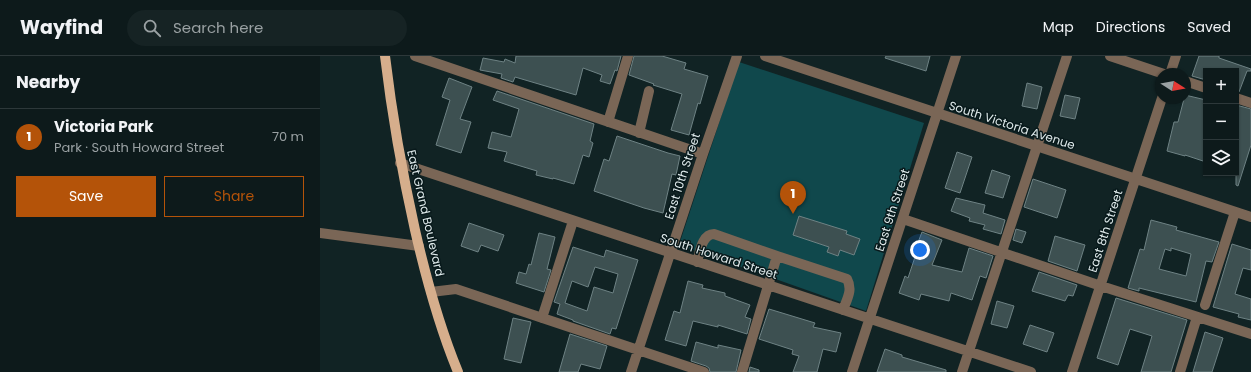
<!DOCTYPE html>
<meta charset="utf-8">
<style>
:root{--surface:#0d1a1b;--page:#162324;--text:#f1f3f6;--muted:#9aa1a3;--line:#2d383a;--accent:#b45309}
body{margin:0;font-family:Poppins,sans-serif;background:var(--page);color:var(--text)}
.controls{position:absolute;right:12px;top:12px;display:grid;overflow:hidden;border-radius:0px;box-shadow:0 1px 3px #0004}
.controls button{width:36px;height:36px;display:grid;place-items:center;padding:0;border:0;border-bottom:1px solid var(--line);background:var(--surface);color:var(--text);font:20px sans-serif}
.compass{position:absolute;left:835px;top:12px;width:36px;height:36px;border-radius:50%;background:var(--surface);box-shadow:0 1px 3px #0004;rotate:101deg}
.you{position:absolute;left:600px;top:194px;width:14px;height:14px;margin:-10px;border:3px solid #fff;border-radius:50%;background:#1a73e8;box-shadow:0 0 0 6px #1a73e833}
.badge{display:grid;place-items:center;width:26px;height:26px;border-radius:50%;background:var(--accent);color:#fff;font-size:13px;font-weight:700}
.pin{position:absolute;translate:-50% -33px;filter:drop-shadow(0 1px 2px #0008)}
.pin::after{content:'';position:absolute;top:21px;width:14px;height:12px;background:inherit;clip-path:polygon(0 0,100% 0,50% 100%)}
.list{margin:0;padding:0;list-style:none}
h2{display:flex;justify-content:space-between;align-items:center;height:52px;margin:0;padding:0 16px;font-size:17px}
h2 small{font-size:13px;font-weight:400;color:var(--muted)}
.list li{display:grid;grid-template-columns:26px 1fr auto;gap:12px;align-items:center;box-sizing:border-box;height:56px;padding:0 16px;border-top:1px solid var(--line)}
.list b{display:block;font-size:15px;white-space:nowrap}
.list p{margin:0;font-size:13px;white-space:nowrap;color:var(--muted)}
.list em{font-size:13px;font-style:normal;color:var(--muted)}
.actions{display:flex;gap:8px;padding:12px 16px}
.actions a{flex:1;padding:9px 0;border:1px solid var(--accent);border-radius:0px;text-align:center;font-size:14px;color:var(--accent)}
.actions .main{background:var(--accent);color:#fff}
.icon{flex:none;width:22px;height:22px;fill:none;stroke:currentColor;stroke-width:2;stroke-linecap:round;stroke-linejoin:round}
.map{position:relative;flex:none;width:931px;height:316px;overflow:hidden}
header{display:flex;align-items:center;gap:24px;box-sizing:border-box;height:56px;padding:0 20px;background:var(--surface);border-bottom:1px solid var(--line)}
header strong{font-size:19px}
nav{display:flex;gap:22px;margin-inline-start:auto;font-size:14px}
.search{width:280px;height:36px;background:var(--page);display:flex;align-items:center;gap:10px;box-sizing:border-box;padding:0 14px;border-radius:22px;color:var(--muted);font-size:15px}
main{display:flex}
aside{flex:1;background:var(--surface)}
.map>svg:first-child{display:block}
.green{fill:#10484c}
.building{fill:#3d5051;stroke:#6e8284;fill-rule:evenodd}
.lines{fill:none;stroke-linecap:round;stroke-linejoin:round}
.minor{stroke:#7a6656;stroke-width:10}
.major{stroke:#d6ae8c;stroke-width:10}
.labels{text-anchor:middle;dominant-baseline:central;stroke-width:3;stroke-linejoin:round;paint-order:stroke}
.street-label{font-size:12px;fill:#dfeaeb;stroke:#08191b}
</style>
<header>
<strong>Wayfind</strong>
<div class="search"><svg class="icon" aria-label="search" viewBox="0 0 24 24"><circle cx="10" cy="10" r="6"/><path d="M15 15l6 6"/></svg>Search here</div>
<nav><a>Map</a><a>Directions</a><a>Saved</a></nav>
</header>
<main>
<aside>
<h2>Nearby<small></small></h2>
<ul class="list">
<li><span class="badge">1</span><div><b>Victoria Park</b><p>Park · South Howard Street</p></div><em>70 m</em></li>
</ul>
<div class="actions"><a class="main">Save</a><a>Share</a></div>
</aside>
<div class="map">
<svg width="931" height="316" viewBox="0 0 931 316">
<rect width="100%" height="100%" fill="#112324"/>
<path class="green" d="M 419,6 L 604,67 L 546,255 L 359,189 Z"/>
<path class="building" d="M 196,0 L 301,0 L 297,15 L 295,14 L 290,28 L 280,25 L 282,19 L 263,12 L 256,39 L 195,21 L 193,26 L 181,22 L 182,18 L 160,14 L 163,2 L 184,6 L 185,3 L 195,7 Z
M 314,0 L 342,0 L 366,7 L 364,13 L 388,20 L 380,48 L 378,47 L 369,79 L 351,74 L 362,38 L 333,29 L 334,28 L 309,19 Z
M 566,0 L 610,0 L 606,15 L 565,2 Z
M 879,0 L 899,0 L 899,2 L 931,13 L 931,15 L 927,15 L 919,36 L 916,36 L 916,15 L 886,15 L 886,24 L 872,20 Z
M 129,22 L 152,31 L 140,63 L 151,66 L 141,97 L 116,89 L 130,44 L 122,41 Z
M 707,27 L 722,31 L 717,53 L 702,50 Z
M 177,35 L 274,68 L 270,85 L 273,87 L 269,101 L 263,99 L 254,128 L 233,122 L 233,123 L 216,119 L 217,115 L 184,105 L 187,96 L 168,92 L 172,76 L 191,81 L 199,53 L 173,44 Z
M 745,39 L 760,42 L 755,63 L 740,60 Z
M 865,39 L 886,44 L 886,106 L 865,99 L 865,100 L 847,95 L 854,66 L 858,66 Z
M 916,49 L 931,53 L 931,89 L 918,130 L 916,129 Z
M 297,80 L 348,97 L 360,100 L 356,119 L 352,118 L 343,157 L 324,152 L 274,135 L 284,103 L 289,105 Z
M 637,96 L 652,101 L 640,137 L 625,132 Z
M 672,114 L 690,120 L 683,142 L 665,137 Z
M 713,123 L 746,134 L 737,162 L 704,151 Z
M 636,142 L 665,149 L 663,157 L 685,164 L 681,178 L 663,173 L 665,169 L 649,165 L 650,162 L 631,155 Z
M 479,160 L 527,175 L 526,178 L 540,183 L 534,199 L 520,194 L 518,200 L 507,196 L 509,191 L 473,179 Z
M 831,164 L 857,171 L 856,174 L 899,186 L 892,206 L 886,205 L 876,246 L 819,232 L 819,235 L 808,232 L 820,193 L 824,194 ZM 851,192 L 871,198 L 866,220 L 839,213 L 845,193 L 851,195 Z
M 149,167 L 184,179 L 178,195 L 161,189 L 158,196 L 141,190 Z
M 696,173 L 706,176 L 702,187 L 693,184 Z
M 602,176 L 622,184 L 612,209 L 642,216 L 649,192 L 673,200 L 666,222 L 660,220 L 652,244 L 631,237 L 629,245 L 601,238 L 599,244 L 579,237 L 585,220 L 588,222 L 599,189 L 597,189 Z
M 219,177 L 235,181 L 227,213 L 231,214 L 224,236 L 196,227 L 199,216 L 206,218 L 209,208 L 211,209 Z
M 735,180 L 765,189 L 757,215 L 728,205 Z
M 912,188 L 931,194 L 931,214 L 923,212 L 915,238 L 931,243 L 931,264 L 918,261 L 919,258 L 893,251 Z
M 253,191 L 284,201 L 286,194 L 318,204 L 296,273 L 292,272 L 290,278 L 253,265 L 253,264 L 237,258 L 240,248 L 234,246 ZM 275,211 L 298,218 L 293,237 L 274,231 L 267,255 L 245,247 L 252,225 L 268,231 Z
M 719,216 L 757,229 L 753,240 L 748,239 L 745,245 L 712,235 Z
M 368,225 L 383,229 L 382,232 L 405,237 L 405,240 L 430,249 L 425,261 L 431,263 L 427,278 L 398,269 L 398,271 L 373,265 L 366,290 L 345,284 L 354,255 L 360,257 Z
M 796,242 L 867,264 L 851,316 L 821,316 L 832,280 L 810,273 L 798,309 L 777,302 Z
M 677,245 L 694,250 L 687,272 L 671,268 Z
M 449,253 L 495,267 L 493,271 L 521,277 L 516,296 L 503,293 L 497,316 L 473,316 L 479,300 L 472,298 L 473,294 L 439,283 Z
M 193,262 L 211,266 L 201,307 L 184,303 Z
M 710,269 L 734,277 L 727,296 L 703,288 Z
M 885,276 L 903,282 L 892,316 L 873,316 Z
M 250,278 L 287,290 L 280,313 L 261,308 L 258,316 L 239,316 Z
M 376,286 L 398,292 L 398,289 L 421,294 L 416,316 L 390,316 L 389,312 L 386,310 L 371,305 Z
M 565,293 L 582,299 L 582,301 L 626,314 L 626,316 L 557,316 Z
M 430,311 L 439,314 L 439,316 L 429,316 Z"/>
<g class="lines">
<path class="minor" d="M 95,0 L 383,98
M 445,0 L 931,161
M 790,0 L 844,18
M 850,18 L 856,0
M 865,25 L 886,32
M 916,42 L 931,47
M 288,66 L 308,0
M 319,77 L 329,35
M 80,107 L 711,316
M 583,163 L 781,230 L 931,278
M 0,177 L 99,190
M 377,206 C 380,196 382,178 394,178 L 457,200
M 111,236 L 136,233 L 384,316
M 885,249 L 915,156
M 222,262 L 253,165
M 311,316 L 383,98 L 417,0
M 422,316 L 457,200 L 527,223 C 533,234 527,243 523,254
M 532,316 L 636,0
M 642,316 L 747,0
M 752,316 L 842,42
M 860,316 L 877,261"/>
<path class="major" d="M 65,0 C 72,59 82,116 95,174 C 106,222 119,270 138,316"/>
</g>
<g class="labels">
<g class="street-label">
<text transform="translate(692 69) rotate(18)">South Victoria Avenue</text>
<text transform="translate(362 120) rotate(-72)">East 10th Street</text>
<text transform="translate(572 154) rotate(-72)">East 9th Street</text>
<text transform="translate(106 157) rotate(77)">East Grand Boulevard</text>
<text transform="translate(785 175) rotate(-72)">East 8th Street</text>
<text transform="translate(399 200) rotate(18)">South Howard Street</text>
</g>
</g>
</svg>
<div class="controls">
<button>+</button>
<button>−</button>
<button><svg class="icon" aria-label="layers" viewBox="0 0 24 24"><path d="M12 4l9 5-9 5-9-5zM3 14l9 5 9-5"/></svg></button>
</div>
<svg class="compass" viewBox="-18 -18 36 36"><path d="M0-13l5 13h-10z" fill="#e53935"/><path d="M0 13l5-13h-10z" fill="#9aa1a3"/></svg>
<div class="you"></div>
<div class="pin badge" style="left:473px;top:158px">1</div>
</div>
</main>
